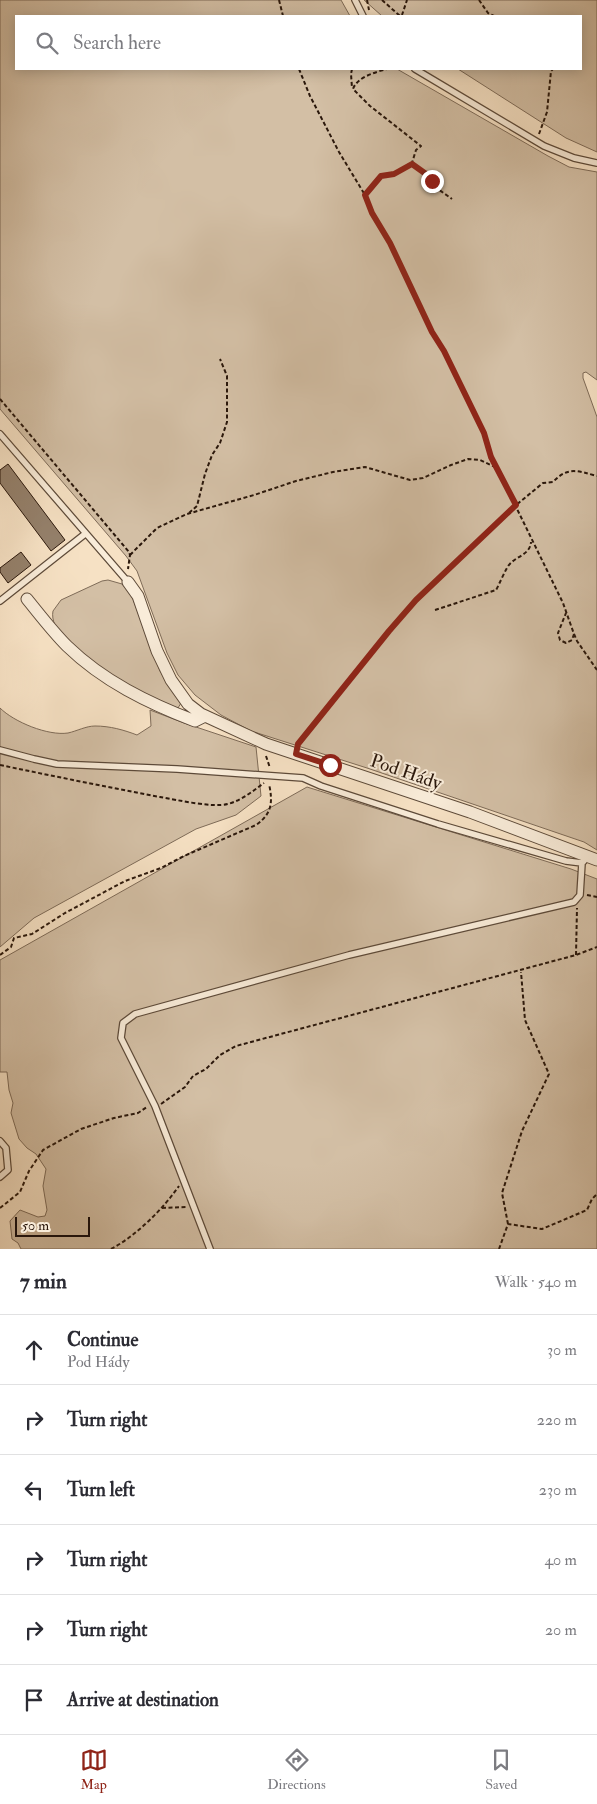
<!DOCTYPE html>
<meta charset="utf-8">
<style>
:root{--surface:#fff;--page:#f7f7f7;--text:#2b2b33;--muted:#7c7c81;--line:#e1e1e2;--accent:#8f2418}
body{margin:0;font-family:"IM FELL Double Pica",serif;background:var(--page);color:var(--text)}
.scale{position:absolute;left:15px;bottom:12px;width:75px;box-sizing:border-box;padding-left:5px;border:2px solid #2a170b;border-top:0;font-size:14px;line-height:18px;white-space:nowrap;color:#2a170b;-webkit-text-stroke:4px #f9ecd9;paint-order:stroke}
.stop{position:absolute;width:15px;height:15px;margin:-11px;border:4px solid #8f2418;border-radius:50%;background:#fff}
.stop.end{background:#8f2418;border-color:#fff;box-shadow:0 1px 5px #0008}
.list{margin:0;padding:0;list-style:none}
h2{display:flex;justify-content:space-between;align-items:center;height:65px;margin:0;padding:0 20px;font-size:21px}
h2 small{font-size:16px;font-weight:400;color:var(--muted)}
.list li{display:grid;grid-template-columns:32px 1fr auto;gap:15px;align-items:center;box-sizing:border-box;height:70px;padding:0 20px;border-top:1px solid var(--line)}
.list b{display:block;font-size:19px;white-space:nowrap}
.list p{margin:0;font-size:16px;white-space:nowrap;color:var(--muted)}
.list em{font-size:16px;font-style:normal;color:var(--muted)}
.icon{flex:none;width:28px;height:28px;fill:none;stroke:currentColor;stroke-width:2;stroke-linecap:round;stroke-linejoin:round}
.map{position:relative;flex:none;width:597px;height:1249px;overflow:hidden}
.search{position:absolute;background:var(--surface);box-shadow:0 2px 12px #0003;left:15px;right:15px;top:15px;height:55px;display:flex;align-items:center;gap:12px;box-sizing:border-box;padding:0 18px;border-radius:0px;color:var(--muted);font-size:19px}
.sheet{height:485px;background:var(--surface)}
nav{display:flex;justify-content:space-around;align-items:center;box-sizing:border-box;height:70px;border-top:1px solid var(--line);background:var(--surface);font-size:14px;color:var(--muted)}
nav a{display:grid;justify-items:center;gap:2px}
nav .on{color:var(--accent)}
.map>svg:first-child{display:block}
.green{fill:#d3bfa5;stroke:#7e6b58}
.building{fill:#94806b;stroke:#2a170b}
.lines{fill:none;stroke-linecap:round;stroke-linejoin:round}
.lane-casing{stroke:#5d4a39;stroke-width:8}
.street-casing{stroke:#5d4a39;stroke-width:13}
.path{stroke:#2a170b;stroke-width:2;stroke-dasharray:4 2.5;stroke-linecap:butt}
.lane{stroke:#f9ecd9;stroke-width:5.5}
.street{stroke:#f9ecd9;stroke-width:11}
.route{stroke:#8f2418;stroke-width:6}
.labels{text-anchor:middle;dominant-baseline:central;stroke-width:4;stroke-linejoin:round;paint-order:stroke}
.street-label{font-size:19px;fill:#2a170b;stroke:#f9ecd9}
</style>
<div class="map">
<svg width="597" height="1249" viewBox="0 0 597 1249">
<rect width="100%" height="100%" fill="#f6e1c4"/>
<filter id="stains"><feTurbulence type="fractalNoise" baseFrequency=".004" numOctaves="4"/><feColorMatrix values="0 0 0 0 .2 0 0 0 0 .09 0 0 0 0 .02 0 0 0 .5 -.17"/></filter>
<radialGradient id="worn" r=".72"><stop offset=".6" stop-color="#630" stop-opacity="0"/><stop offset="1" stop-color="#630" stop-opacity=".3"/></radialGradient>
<path class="green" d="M 0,0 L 341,0 L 350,16 L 16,16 L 16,69 L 397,69 L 548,156 L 569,167 L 597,172 L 597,380 L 586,372 L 583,373 L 583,378 L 597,417 L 597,850 L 584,842 L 367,768 L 251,731 L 221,715 L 195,695 L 178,675 L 167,653 L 137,571 L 126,556 L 0,409 Z
M 364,0 L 597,0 L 597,152 L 566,138 L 458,69 L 581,69 L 581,16 L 382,16 Z
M 108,580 L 122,584 L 131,594 L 160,671 L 181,703 L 178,708 C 149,703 70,651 55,625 C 53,621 52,615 53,611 L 61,600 L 102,581 Z
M 0,708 C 14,722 48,736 68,733 C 77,731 86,726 95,726 C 110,726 124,730 137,735 L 151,726 L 150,710 L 184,723 L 256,747 L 261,796 L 236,815 L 196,829 L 34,918 L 0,947 Z
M 307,787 L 571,869 L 597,879 L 597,1249 L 21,1249 L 18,1243 L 12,1239 L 10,1221 L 20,1210 L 38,1217 L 45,1216 L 47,1210 L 43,1186 L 46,1169 L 36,1154 L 27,1148 L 19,1139 L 11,1113 L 13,1103 L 9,1090 L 7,1072 L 0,1072 L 0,960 Z"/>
<path class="building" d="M 8,464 L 65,540 L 51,551 L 0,483 L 0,470 Z
M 21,552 L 31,565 L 8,583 L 0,572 L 0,568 Z"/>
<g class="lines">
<g class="lane-casing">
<path id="lane" d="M 355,0 L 363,16
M 415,69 L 544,146 L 574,158 L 597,163
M 0,434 L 128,582
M 0,601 L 85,534
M 0,750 L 34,759 L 57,764 L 177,769 L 303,778 L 321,786 L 438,824 L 566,861 L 582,863 L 584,861
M 0,1141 L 6,1148 L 8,1170 L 0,1177
M 210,1249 L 155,1106 L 121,1038 L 123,1023 L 135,1014 L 349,955 L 574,902 L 580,895 L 582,863"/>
</g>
<g class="street-casing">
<path id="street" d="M 128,582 L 138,596 L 157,651 L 171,680 L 188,704 L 201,714 L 266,744 L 470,812 L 597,860
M 27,599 C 40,615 53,632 67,646 C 103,681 148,703 195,721 L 205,716"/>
</g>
<path class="path" d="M 279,0 L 283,16
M 367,0 L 369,10
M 382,0 L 400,16 L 402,15 L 407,0
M 479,0 L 488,13 L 494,16
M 299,69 L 310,96 L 339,152 L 365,195 L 372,213 L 389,243 L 432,332 L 444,351 L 484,433 L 491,457 L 497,468
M 352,69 L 351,74 L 352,88
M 539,134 L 547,112 L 551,71 L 553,69
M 412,164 L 426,173 L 438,189 L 452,199
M 365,195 L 381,176 L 393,174 L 411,166 L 416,150 L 421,146 L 370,106 L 353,89 C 357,77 376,72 387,69
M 0,399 L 129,552 L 130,555 L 128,569
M 189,513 L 197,506 L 205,474 L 212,455 L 220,443 L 227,422 L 227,376 L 220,359
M 130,555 L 157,528 L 187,514 L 254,495 L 296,481 L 333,472 L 365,467 L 410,480 L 423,478 L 451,465 L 468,459 L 480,460 L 497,468 L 563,603 L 574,634 L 572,640 L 566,643 L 560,640 L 558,633 L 566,613
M 435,610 L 496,590 C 499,585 506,568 509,565 C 516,556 530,555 531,542
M 574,634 L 577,641 L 597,670
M 299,744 L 389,631 L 417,600 L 504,515 L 543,483 L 553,482 C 568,466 578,471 597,476
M 266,756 L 270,768
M 0,765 C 53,776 107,787 160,797 C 178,800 212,808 228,804 C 242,800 253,791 264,783
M 587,895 L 597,897
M 0,955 L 11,947 L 14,938 L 32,934 L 65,913 L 125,881 L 161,868 L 184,856 L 256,825 C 272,814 273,802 269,784
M 576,955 L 577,908
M 161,1104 L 185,1087 L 193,1076 L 206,1069 L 220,1055 L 236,1046 L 520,970 L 576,955 L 597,947
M 0,1208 L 20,1192 L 29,1171 L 43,1150 L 81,1129 L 114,1118 L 138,1113 L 147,1107
M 162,1208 L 187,1207
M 508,1224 L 502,1193 L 522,1131 L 549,1074 L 525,1020 L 521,972
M 111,1249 C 136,1236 163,1209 179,1186
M 499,1249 L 508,1224 L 542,1229 L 587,1210 L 592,1199 L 597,1194"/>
<use href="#lane" class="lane"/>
<use href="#street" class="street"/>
</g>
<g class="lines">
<path class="route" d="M 330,765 L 296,754 L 298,744 L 389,631 L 416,600 L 516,505 L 491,457 L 484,433 L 444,351 L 432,332 L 390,243 L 372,213 L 365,195 L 381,176 L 394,174 L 412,164 L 426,174 L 432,181"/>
</g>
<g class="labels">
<g class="street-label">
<text transform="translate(406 772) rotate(19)">Pod Hády</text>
</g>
</g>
<rect width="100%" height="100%" filter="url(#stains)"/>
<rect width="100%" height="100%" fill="url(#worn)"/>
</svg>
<div class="scale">50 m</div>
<div class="stop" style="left:330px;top:765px"></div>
<div class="stop end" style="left:432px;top:181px"></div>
<div class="search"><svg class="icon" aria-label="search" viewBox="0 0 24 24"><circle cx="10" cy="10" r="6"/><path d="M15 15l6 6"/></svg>Search here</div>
</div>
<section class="sheet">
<h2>7 min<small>Walk · 540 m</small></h2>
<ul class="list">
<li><svg class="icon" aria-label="ahead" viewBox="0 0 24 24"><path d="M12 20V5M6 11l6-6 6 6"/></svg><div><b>Continue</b><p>Pod Hády</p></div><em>30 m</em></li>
<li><svg class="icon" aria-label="right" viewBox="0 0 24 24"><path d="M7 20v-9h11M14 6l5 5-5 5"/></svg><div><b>Turn right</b></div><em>220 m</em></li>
<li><svg class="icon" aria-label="left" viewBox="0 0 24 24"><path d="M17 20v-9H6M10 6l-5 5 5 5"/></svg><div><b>Turn left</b></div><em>230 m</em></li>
<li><svg class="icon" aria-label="right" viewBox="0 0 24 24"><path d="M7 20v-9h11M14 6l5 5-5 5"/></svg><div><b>Turn right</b></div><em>40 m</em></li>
<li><svg class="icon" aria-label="right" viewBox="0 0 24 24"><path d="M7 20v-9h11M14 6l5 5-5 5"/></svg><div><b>Turn right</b></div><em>20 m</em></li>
<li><svg class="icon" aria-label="arrive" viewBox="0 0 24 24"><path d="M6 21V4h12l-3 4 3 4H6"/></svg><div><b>Arrive at destination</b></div></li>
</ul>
</section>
<nav>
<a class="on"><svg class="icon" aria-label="map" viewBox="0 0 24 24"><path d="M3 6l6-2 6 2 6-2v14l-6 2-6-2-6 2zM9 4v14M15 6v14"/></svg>Map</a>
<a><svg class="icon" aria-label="directions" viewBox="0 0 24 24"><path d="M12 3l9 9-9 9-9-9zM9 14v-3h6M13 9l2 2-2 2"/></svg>Directions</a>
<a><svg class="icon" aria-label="saved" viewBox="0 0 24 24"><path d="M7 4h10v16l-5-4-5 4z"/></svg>Saved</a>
</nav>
